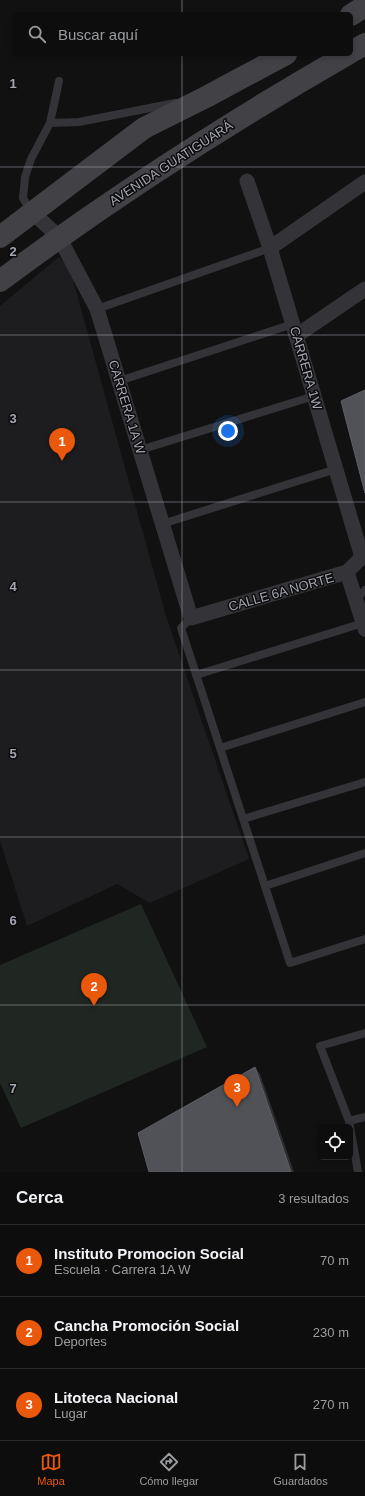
<!DOCTYPE html>
<html lang="es">
<meta charset="utf-8">
<style>
:root{--surface:#0d0d0e;--page:#161617;--text:#f1f3f6;--muted:#9a9c9e;--line:#2d2d2e;--accent:#ea580c}
body{margin:0;font-family:Helvetica,sans-serif;background:var(--page);color:var(--text)}
.controls{position:absolute;right:12px;bottom:12px;display:grid;overflow:hidden;border-radius:6px;box-shadow:0 2px 6px #0003}
.controls button{width:36px;height:36px;display:grid;place-items:center;padding:0;border:0;border-bottom:1px solid var(--line);background:var(--surface);color:var(--text);font:20px sans-serif}
.you{position:absolute;left:228px;top:431px;width:14px;height:14px;margin:-10px;border:3px solid #fff;border-radius:50%;background:#1a73e8;box-shadow:0 0 0 6px #1a73e833}
.badge{display:grid;place-items:center;width:26px;height:26px;border-radius:50%;background:var(--accent);color:#fff;font-size:13px;font-weight:700}
.pin{position:absolute;translate:-50% -33px;filter:drop-shadow(0 1px 2px #0008)}
.pin::after{content:'';position:absolute;top:21px;width:14px;height:12px;background:inherit;clip-path:polygon(0 0,100% 0,50% 100%)}
.list{margin:0;padding:0;list-style:none}
h2{display:flex;justify-content:space-between;align-items:center;height:52px;margin:0;padding:0 16px;font-size:17px}
h2 small{font-size:13px;font-weight:400;color:var(--muted)}
.list li{display:grid;grid-template-columns:26px 1fr auto;gap:12px;align-items:center;box-sizing:border-box;height:72px;padding:0 16px;border-top:1px solid var(--line)}
.list b{display:block;font-size:15px;white-space:nowrap}
.list p{margin:0;font-size:13px;white-space:nowrap;color:var(--muted)}
.list em{font-size:13px;font-style:normal;color:var(--muted)}
.icon{flex:none;width:22px;height:22px;fill:none;stroke:currentColor;stroke-width:2;stroke-linecap:round;stroke-linejoin:round}
.map{position:relative;flex:none;width:365px;height:1172px;overflow:hidden}
.search{position:absolute;background:var(--surface);box-shadow:0 2px 6px #0003;left:12px;right:12px;top:12px;height:44px;display:flex;align-items:center;gap:10px;box-sizing:border-box;padding:0 14px;border-radius:6px;color:var(--muted);font-size:15px}
.sheet{height:268px;background:var(--surface)}
nav{display:flex;justify-content:space-around;align-items:center;box-sizing:border-box;height:56px;border-top:1px solid var(--line);background:var(--surface);font-size:11px;color:var(--muted)}
nav a{display:grid;justify-items:center;gap:2px}
nav .on{color:var(--accent)}
.map>svg:first-child{display:block}
.built{fill:#1d1d1f}
.green{fill:#202621}
.lines{fill:none;stroke-linecap:round;stroke-linejoin:round}
.lane{stroke:#343438;stroke-width:8}
.street{stroke:#343438;stroke-width:15}
.secondary{stroke:#414146;stroke-width:22}
.shaded-wall{fill:#2d2e31}
.building{fill:#515257;stroke:#5e5f65}
.grid{fill:none;stroke:#a4a6b1;stroke-width:1;stroke-opacity:0.55}
.labels{text-anchor:middle;dominant-baseline:central;stroke-width:3;stroke-linejoin:round;paint-order:stroke}
.street-label{font-size:13px;fill:#a4a6b1;stroke:#0c0c0d}
.grid-label{font-size:13px;text-anchor:middle;font-weight:bold;fill:#a4a6b1;stroke:#0c0c0d;stroke-width:3;stroke-linejoin:round;paint-order:stroke}
</style>
<div class="map">
<svg width="365" height="1172" viewBox="0 0 365 1172">
<rect width="100%" height="100%" fill="#111112"/>
<path class="built" d="M 59,257 L 70,269 L 166,616 L 249,859 L 150,903 L 117,884 L 27,926 L 0,841 L 0,306 Z"/>
<path class="green" d="M 141,904 L 207,1047 L 21,1128 L 0,1083 L 0,965 Z"/>
<g class="lines">
<path class="lane" d="M 50,123 L 79,122 L 175,103
M 31,212 L 23,198 L 25,177 L 31,159 L 50,123 L 59,81
M 97,309 L 270,248
M 119,381 L 293,324
M 140,450 L 314,396
M 162,524 L 336,469
M 356,599 L 365,590
M 191,618 L 181,628 L 290,963 L 365,939
M 196,675 L 363,623
M 220,748 L 365,702
M 243,819 L 365,782
M 265,886 L 365,853
M 349,1121 L 365,1117
M 358,1172 L 349,1121 L 320,1046 L 365,1033"/>
<path class="street" d="M 247,181 L 270,248 L 362,557
M 32,212 L 59,237 L 97,309 L 191,618 L 347,572 L 362,557 L 365,555
M 270,248 L 365,182
M 296,336 L 365,289
M 347,572 L 365,629"/>
<path class="secondary" d="M 351,15 L 365,6
M 351,52 L 365,44
M 0,237 L 144,128 L 206,97 L 286,54
M 0,281 C 111,198 228,123 348,54"/>
</g>
<path class="shaded-wall" d="M 255,1067 L 260,1074 L 294,1172 L 291,1172 Z"/>
<path class="building" d="M 365,390 L 365,493 L 341,401 Z
M 255,1067 L 291,1172 L 149,1172 L 138,1133 Z"/>
<path class="grid" d="M 182,0 L 182,14M 182,54 L 182,1172M 0,167 L 365,167M 0,335 L 365,335M 0,502 L 365,502M 0,670 L 365,670M 0,837 L 365,837M 0,1005 L 365,1005"/>
<g class="labels">
<g class="street-label">
<text transform="translate(171 163) rotate(-33)">AVENIDA GUATIGUARÁ</text>
<text transform="translate(306 368) rotate(74)">CARRERA 1W</text>
<text transform="translate(127 407) rotate(73)">CARRERA 1A W</text>
<text transform="translate(281 592) rotate(-16)">CALLE 6A NORTE</text>
</g>
</g>
<g class="grid-label">
<text x="13" y="88">1</text>
<text x="13" y="256">2</text>
<text x="13" y="423">3</text>
<text x="13" y="591">4</text>
<text x="13" y="758">5</text>
<text x="13" y="925">6</text>
<text x="13" y="1093">7</text>
</g>
</svg>
<div class="controls">
<button><svg class="icon" aria-label="locate" viewBox="0 0 24 24"><circle cx="12" cy="12" r="6"/><path d="M12 2v4M12 18v4M2 12h4M18 12h4"/></svg></button>
</div>
<div class="you"></div>
<div class="pin badge" style="left:62px;top:461px">1</div>
<div class="pin badge" style="left:94px;top:1006px">2</div>
<div class="pin badge" style="left:237px;top:1107px">3</div>
<div class="search"><svg class="icon" aria-label="search" viewBox="0 0 24 24"><circle cx="10" cy="10" r="6"/><path d="M15 15l6 6"/></svg>Buscar aquí</div>
</div>
<section class="sheet">
<h2>Cerca<small>3 resultados</small></h2>
<ul class="list">
<li><span class="badge">1</span><div><b>Instituto Promocion Social</b><p>Escuela · Carrera 1A W</p></div><em>70 m</em></li>
<li><span class="badge">2</span><div><b>Cancha Promoción Social</b><p>Deportes</p></div><em>230 m</em></li>
<li><span class="badge">3</span><div><b>Litoteca Nacional</b><p>Lugar</p></div><em>270 m</em></li>
</ul>
</section>
<nav>
<a class="on"><svg class="icon" aria-label="map" viewBox="0 0 24 24"><path d="M3 6l6-2 6 2 6-2v14l-6 2-6-2-6 2zM9 4v14M15 6v14"/></svg>Mapa</a>
<a><svg class="icon" aria-label="directions" viewBox="0 0 24 24"><path d="M12 3l9 9-9 9-9-9zM9 14v-3h6M13 9l2 2-2 2"/></svg>Cómo llegar</a>
<a><svg class="icon" aria-label="saved" viewBox="0 0 24 24"><path d="M7 4h10v16l-5-4-5 4z"/></svg>Guardados</a>
</nav>
